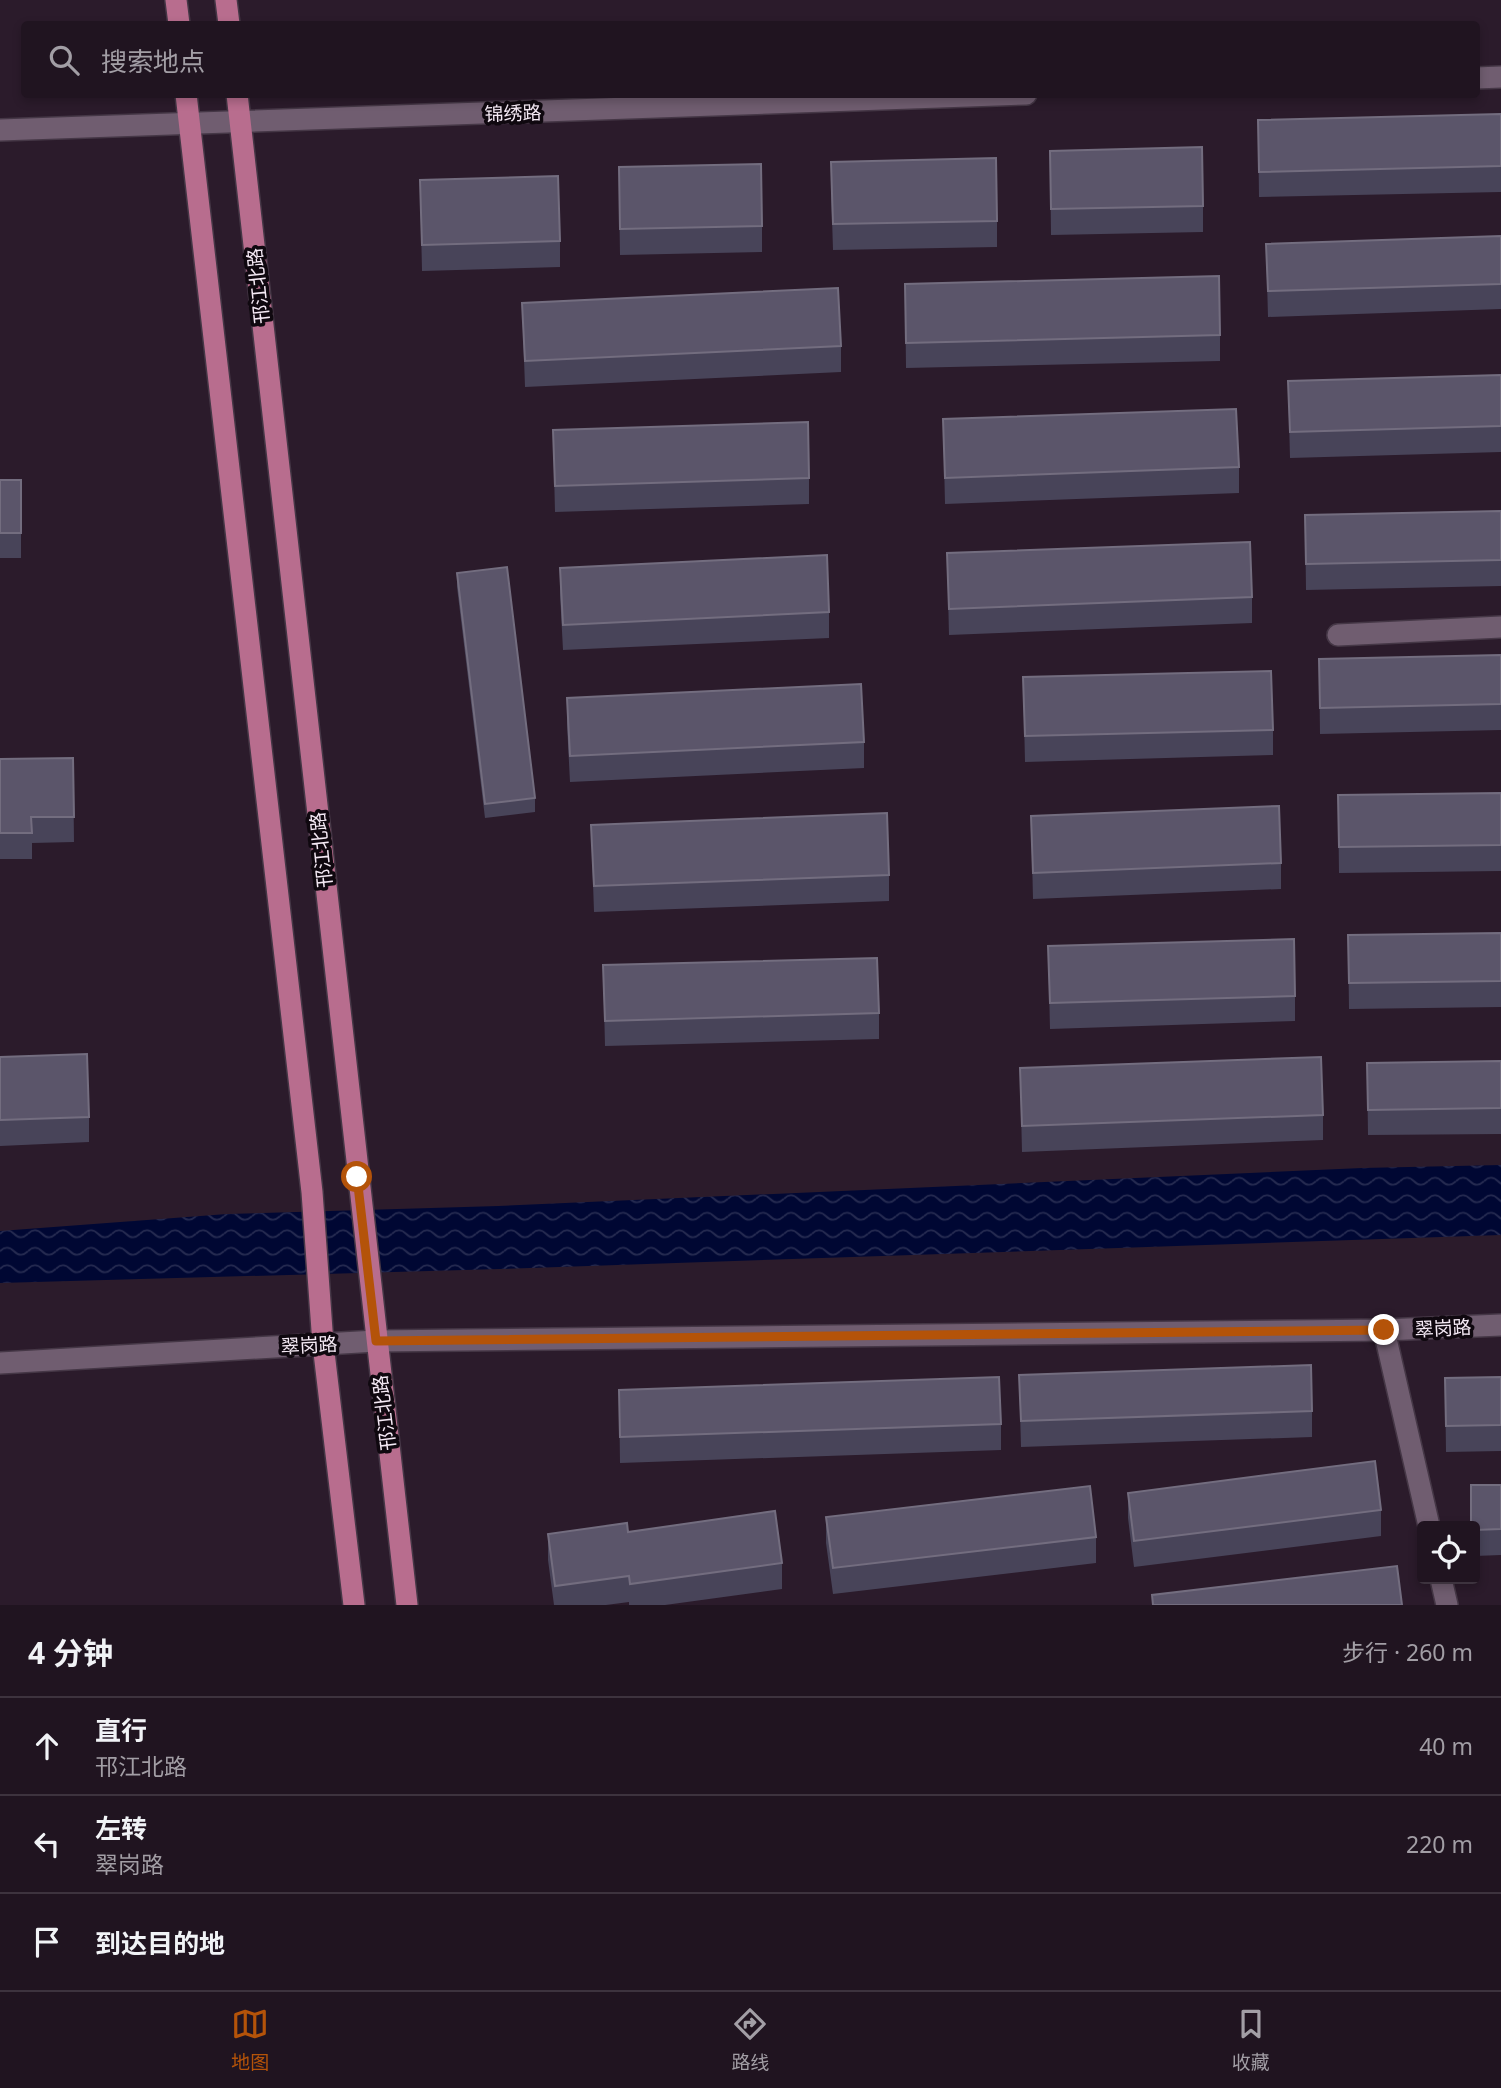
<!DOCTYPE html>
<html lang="zh">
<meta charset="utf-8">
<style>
:root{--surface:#201420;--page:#281d29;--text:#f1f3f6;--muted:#a29ea5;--line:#3d333e;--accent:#b45309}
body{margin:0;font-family:"Noto Sans","Noto Sans SC",sans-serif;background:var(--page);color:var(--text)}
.controls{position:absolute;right:21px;bottom:21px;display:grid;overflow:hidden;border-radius:7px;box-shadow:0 4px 10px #0003}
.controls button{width:63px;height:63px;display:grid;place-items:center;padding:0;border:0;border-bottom:2px solid var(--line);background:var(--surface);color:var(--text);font:35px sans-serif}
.stop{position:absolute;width:21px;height:21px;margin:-16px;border:5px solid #b45309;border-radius:50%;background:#fff}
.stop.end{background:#b45309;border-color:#fff;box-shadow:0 2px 7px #0008}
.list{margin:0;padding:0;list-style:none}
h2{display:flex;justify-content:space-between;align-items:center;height:91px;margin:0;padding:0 28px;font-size:30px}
h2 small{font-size:23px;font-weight:400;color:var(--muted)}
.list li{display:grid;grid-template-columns:46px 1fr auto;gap:21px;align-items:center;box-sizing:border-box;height:98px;padding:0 28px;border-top:2px solid var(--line)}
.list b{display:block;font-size:26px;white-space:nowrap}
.list p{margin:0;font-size:23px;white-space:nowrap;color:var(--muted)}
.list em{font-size:23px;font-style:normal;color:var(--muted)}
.icon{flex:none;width:38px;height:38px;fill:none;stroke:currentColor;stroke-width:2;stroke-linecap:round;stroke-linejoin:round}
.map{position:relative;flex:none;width:1501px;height:1605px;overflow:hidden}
.search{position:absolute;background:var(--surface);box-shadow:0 4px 10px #0003;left:21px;right:21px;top:21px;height:77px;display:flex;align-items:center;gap:18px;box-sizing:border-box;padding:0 24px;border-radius:7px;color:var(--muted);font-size:26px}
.sheet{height:385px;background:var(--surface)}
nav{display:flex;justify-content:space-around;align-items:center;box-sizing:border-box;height:98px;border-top:2px solid var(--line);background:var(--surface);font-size:19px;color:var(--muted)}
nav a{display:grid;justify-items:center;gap:4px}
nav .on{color:var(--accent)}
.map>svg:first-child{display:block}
.water{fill:url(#water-waves)}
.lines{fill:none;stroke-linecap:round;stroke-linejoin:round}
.minor-casing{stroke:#453746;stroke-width:24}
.major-casing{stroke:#453746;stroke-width:24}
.minor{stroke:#705d70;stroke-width:21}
.major{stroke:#b86d8e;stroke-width:21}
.wall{fill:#484459}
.building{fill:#5b556a;stroke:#736d7f;stroke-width:2}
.route{stroke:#b45309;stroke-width:9}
.labels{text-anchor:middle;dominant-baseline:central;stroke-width:7;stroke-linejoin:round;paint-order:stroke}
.street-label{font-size:19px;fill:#f5eaf5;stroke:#0f080f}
</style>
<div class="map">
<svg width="1501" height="1605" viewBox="0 0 1501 1605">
<defs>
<pattern id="water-waves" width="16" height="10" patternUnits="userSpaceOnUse" patternTransform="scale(1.75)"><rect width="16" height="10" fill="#000733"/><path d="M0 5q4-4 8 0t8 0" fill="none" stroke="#262b51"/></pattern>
</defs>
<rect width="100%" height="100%" fill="#2b1b2b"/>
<path class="water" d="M 1501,1165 L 1501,1235 L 500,1269 L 0,1283 L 0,1231 L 227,1214 L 498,1206 L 1362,1168 Z"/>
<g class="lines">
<g class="minor-casing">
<path id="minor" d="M 1476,78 L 1501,77
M 0,130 L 1026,94
M 1338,635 L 1501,627
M 1384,1330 L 1429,1526
M 0,1363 L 376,1341 L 1384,1330 L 1501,1325
M 1441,1579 L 1447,1605"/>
</g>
<g class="major-casing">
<path id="major" d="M 176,0 L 179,24
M 226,0 L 229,24
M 186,94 L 312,1192 L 323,1344 L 354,1605
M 237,94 L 407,1605"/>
</g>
<use href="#minor" class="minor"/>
<use href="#major" class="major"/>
</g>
<path class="wall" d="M 1501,114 L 1501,192 L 1259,197 L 1258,120 Z
M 1050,151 L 1203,206 L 1203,232 L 1051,235 Z
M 420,180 L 560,241 L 560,267 L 422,271 Z
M 831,187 L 997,221 L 997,247 L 833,250 Z
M 619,193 L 762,226 L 762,252 L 620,255 Z
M 1501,236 L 1501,309 L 1268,317 L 1266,244 Z
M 905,284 L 1220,335 L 1220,361 L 906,368 Z
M 522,303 L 841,346 L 841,372 L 525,387 Z
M 1501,375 L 1501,452 L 1290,458 L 1288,381 Z
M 943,419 L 1239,467 L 1239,493 L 945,504 Z
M 553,430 L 809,478 L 809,504 L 555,512 Z
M 0,480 L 21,480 L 21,558 L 0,558 Z
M 1501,511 L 1501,586 L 1306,590 L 1305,515 Z
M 947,553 L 1252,597 L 1252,623 L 949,635 Z
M 560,568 L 829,612 L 829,638 L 563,650 L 560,594 Z
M 457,573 L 535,798 L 535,812 L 485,818 L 457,587 Z
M 1501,655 L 1501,730 L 1320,734 L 1319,659 Z
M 1023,677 L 1273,730 L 1273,755 L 1025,762 Z
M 567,698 L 864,742 L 864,768 L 570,782 L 567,724 Z
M 73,758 L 74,842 L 32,843 L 32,859 L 0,859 L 0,759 Z
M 1501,793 L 1501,871 L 1339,873 L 1338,795 Z
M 1031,816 L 1281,863 L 1281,889 L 1033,899 Z
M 591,825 L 889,875 L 889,901 L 594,912 Z
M 1501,933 L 1501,1007 L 1349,1009 L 1348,935 Z
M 1048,946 L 1295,996 L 1295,1021 L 1050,1029 Z
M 603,965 L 879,1013 L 879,1039 L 605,1046 Z
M 0,1057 L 89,1117 L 89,1142 L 0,1146 Z
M 1501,1061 L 1501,1134 L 1368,1135 L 1367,1063 Z
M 1020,1068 L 1323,1115 L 1323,1140 L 1022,1152 Z
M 1019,1375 L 1312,1411 L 1312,1437 L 1021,1447 Z
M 1501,1377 L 1501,1451 L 1446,1452 L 1445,1378 Z
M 619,1390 L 1001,1424 L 1001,1450 L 620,1463 Z
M 1501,1485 L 1501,1555 L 1475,1556 L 1475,1526 Z
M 1128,1493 L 1381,1510 L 1381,1536 L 1134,1567 L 1128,1518 Z
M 826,1517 L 1096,1537 L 1096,1563 L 833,1594 L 826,1543 Z
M 628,1532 L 782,1563 L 782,1589 L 665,1605 L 629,1605 L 629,1602 L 606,1605 L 554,1605 L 548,1560 L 548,1534 Z"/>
<path class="building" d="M 1501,114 L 1501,166 L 1259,172 L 1258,120 Z
M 1202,147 L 1203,206 L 1051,209 L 1050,151 Z
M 996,158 L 997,221 L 833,224 L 831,162 Z
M 761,164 L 762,226 L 620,229 L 619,167 Z
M 558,176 L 560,241 L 422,245 L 420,180 Z
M 1501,236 L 1501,284 L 1268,291 L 1266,244 Z
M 1219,276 L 1220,335 L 906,343 L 905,284 Z
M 838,288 L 841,346 L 525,361 L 522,303 Z
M 1501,375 L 1501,426 L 1290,432 L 1288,381 Z
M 1236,409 L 1239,467 L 945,478 L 943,419 Z
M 808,422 L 809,478 L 555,486 L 553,430 Z
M 0,480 L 21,480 L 21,533 L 0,533 Z
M 1501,511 L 1501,560 L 1306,564 L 1305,515 Z
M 1250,542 L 1252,597 L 949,609 L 947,553 Z
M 827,555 L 829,612 L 563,625 L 560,568 Z
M 507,567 L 535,798 L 485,804 L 457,573 Z
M 1501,655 L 1501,704 L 1320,708 L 1319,659 Z
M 1271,671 L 1273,730 L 1025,736 L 1023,677 Z
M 861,684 L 864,742 L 570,756 L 567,698 Z
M 73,758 L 74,817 L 31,817 L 32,833 L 0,833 L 0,759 Z
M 1501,793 L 1501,845 L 1339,847 L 1338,795 Z
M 1279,806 L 1281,863 L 1033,873 L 1031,816 Z
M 887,813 L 889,875 L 594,886 L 591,825 Z
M 1501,933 L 1501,981 L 1349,983 L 1348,935 Z
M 1294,939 L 1295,996 L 1050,1003 L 1048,946 Z
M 877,958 L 879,1013 L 605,1021 L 603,965 Z
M 87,1054 L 89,1117 L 0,1120 L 0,1057 Z
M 1321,1057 L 1323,1115 L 1022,1126 L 1020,1068 Z
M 1501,1061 L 1501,1108 L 1368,1110 L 1367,1063 Z
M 1311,1365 L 1312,1411 L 1021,1421 L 1019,1375 Z
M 999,1377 L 1001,1424 L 620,1437 L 619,1390 Z
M 1501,1377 L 1501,1425 L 1446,1426 L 1445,1378 Z
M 1375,1461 L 1381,1510 L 1134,1541 L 1128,1493 Z
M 1471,1485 L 1501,1485 L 1501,1529 L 1475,1530 L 1475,1526 L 1471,1526 Z
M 1090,1486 L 1096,1537 L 833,1568 L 826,1517 Z
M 775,1511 L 782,1563 L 630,1584 L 629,1576 L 555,1586 L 548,1534 L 627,1523 L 628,1532 Z
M 1397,1566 L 1402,1605 L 1153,1605 L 1152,1595 Z"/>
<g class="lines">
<path class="route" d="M 357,1177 L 376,1341 L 1384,1330"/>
</g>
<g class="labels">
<g class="street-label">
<text transform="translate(513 113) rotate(-2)">锦绣路</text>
<text transform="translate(258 286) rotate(-96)">邗江北路</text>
<text transform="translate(321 850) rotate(-96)">邗江北路</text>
<text transform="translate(1443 1328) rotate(-3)">翠岗路</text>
<text transform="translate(309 1345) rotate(-3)">翠岗路</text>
<text transform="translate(384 1413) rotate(-97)">邗江北路</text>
</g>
</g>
</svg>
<div class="controls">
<button><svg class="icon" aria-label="locate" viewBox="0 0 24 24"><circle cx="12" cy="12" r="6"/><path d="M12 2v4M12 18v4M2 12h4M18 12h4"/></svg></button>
</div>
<div class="stop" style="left:357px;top:1177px"></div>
<div class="stop end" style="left:1384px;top:1330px"></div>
<div class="search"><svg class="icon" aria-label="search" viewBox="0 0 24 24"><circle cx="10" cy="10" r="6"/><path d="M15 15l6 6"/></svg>搜索地点</div>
</div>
<section class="sheet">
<h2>4 分钟<small>步行 · 260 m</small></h2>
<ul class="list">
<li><svg class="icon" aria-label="ahead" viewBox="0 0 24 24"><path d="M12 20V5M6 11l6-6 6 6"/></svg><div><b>直行</b><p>邗江北路</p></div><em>40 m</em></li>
<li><svg class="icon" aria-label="left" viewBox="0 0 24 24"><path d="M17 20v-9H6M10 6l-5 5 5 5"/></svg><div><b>左转</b><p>翠岗路</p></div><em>220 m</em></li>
<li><svg class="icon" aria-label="arrive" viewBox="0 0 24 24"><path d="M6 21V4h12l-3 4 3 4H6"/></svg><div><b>到达目的地</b></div></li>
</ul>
</section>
<nav>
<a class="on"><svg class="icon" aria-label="map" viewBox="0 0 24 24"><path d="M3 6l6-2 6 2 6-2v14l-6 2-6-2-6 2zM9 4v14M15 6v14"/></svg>地图</a>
<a><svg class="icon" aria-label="directions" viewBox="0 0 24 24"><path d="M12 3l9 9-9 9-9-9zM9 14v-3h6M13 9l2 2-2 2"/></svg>路线</a>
<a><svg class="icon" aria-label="saved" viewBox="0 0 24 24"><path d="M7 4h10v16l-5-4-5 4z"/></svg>收藏</a>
</nav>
